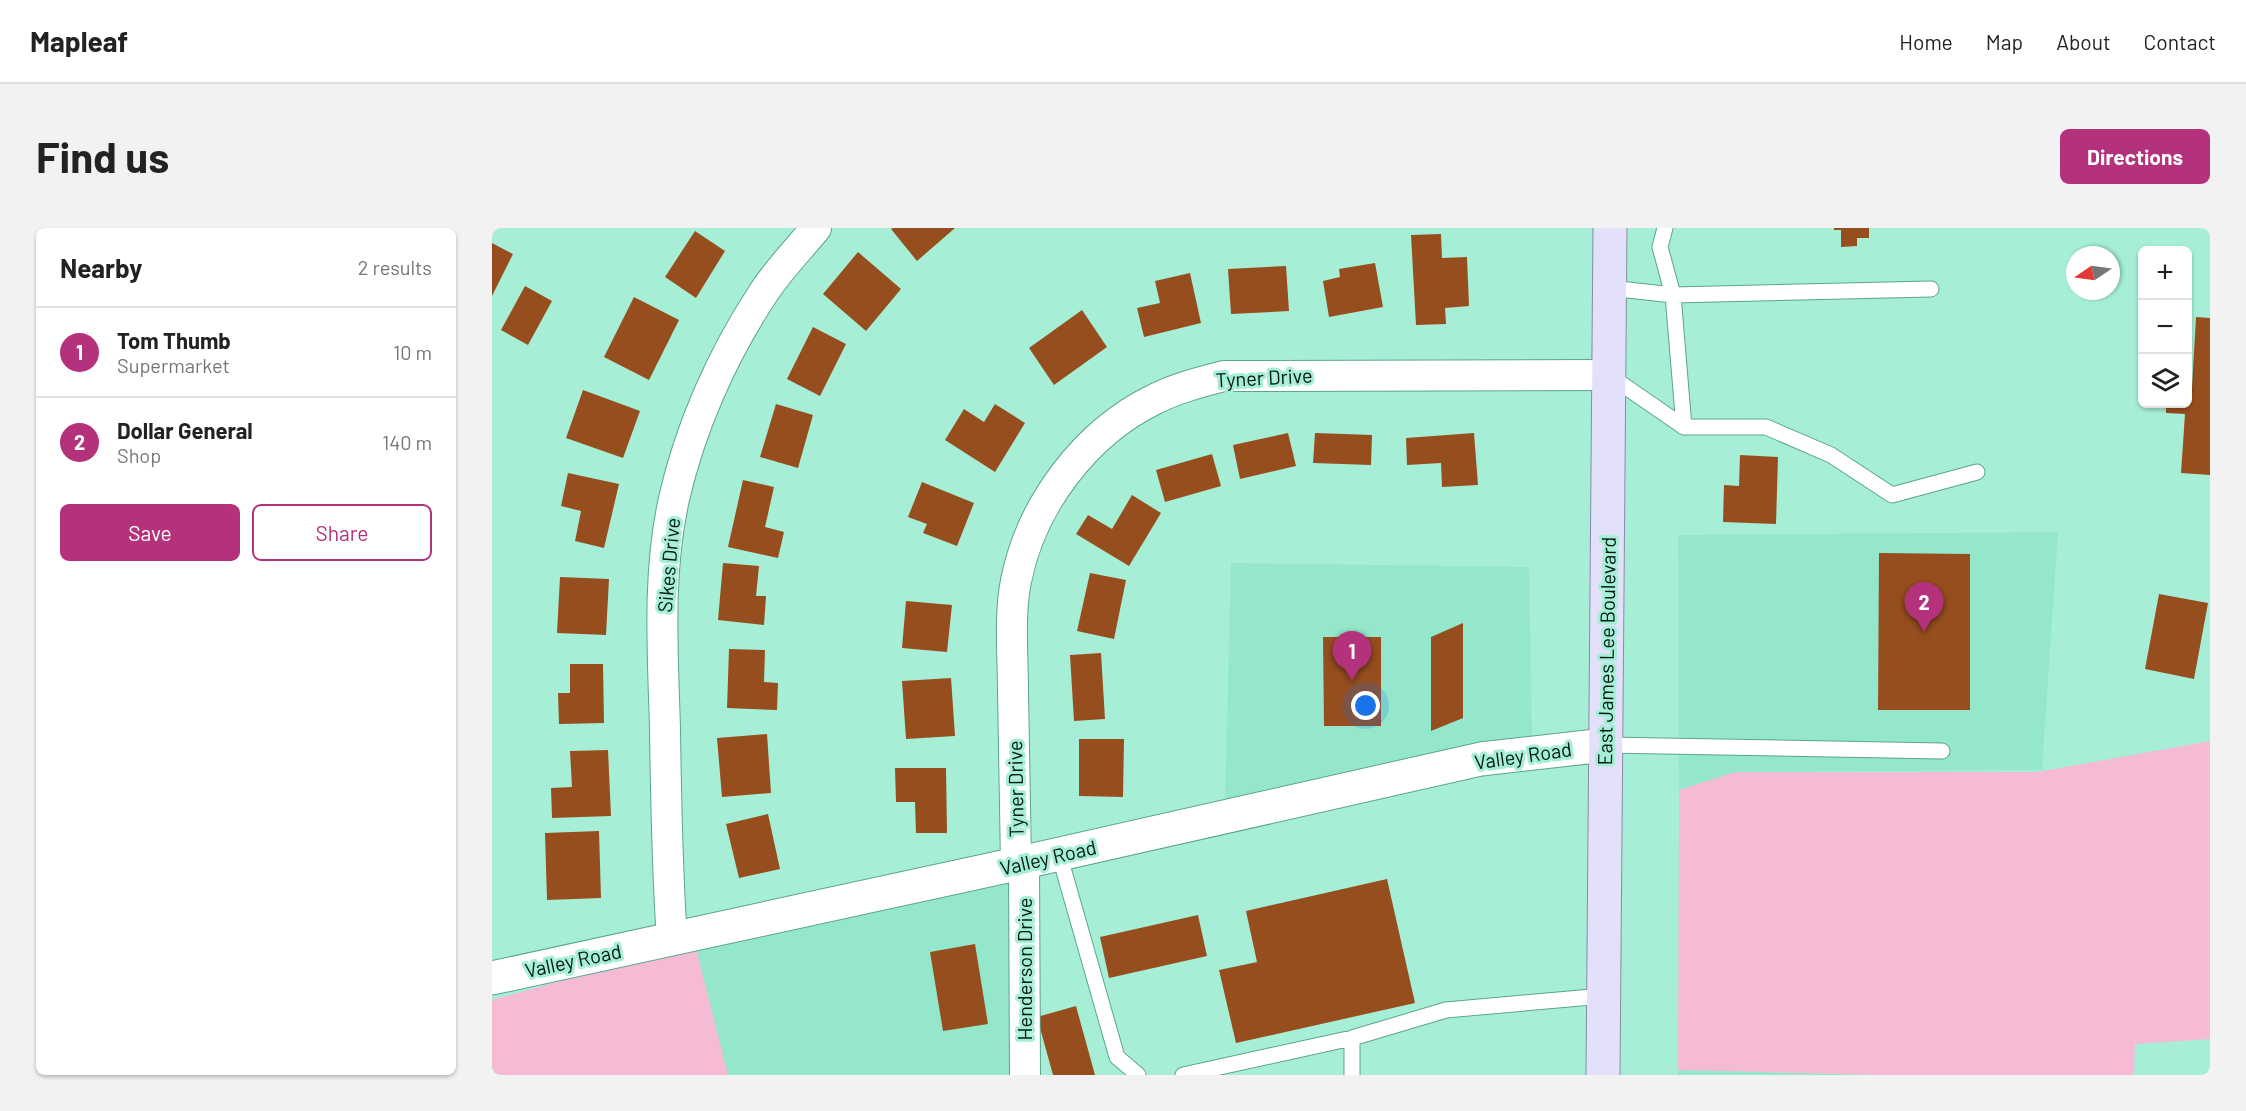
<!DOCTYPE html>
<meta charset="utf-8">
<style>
:root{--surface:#fff;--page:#f2f2f2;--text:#222;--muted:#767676;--line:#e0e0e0;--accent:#b4317b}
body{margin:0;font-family:Barlow,sans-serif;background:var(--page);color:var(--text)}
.controls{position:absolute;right:18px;top:18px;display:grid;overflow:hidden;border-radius:9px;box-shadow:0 2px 4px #0004}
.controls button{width:54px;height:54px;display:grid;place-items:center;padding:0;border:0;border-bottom:2px solid var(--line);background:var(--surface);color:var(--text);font:30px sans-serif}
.compass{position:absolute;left:1574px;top:18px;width:54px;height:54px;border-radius:50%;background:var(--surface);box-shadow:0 2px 4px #0004;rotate:257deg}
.you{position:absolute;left:874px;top:478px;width:21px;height:21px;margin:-15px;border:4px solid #fff;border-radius:50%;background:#1a73e8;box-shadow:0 0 0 9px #1a73e833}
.badge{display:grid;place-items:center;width:39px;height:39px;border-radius:50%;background:var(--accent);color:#fff;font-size:20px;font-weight:700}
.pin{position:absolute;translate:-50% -50px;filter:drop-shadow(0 2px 3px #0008)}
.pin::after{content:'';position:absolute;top:32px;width:21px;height:18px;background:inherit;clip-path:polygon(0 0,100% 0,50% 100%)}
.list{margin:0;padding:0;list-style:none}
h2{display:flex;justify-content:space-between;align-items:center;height:78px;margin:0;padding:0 24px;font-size:26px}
h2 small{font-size:20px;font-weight:400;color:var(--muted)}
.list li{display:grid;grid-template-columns:39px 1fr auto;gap:18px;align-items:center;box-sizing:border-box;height:90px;padding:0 24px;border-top:2px solid var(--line)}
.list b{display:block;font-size:22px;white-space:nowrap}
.list p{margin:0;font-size:20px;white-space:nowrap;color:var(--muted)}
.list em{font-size:20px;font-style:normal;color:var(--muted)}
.actions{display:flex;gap:12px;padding:18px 24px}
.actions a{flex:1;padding:14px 0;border:2px solid var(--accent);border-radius:9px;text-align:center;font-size:21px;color:var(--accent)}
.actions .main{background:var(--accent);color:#fff}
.icon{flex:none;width:33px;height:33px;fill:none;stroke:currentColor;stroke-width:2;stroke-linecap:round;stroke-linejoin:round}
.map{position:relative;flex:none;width:1718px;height:847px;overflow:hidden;border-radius:9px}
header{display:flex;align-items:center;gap:36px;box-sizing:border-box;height:84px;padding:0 30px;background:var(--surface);border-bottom:2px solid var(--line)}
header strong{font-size:28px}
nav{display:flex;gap:33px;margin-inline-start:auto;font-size:21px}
.intro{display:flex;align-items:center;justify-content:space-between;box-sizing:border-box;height:144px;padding:0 36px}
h1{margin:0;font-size:42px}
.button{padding:15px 27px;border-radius:9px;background:var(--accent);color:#fff;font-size:21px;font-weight:700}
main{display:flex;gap:36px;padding:0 36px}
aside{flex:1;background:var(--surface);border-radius:9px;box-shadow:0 2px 4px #0004}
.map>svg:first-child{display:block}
.built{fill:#94e7ca}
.green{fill:#f5bbd5}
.building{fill:#974e1e}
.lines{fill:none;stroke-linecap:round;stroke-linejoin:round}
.service-casing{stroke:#5da48d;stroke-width:17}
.minor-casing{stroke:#5da48d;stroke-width:32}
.tertiary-casing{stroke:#5da48d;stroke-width:35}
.primary-casing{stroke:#878ca6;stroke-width:35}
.service{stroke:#fff;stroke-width:15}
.minor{stroke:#fff;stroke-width:30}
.tertiary{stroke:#fff;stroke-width:33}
.primary{stroke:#e3e0fa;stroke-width:33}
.labels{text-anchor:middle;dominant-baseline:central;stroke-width:6;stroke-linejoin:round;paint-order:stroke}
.street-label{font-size:20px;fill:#001810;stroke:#a6efd6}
</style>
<header>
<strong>Mapleaf</strong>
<nav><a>Home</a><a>Map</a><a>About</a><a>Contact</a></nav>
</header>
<div class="intro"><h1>Find us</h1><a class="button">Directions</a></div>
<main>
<aside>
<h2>Nearby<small>2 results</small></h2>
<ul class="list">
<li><span class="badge">1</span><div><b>Tom Thumb</b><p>Supermarket</p></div><em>10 m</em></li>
<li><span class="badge">2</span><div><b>Dollar General</b><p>Shop</p></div><em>140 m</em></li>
</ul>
<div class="actions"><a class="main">Save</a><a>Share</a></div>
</aside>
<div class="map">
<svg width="1718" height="847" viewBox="0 0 1718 847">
<rect width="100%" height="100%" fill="#a6efd6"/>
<path class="built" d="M 1566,304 L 1550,542 L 1243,544 L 1187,562 L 1186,307 Z
M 739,335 L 1037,339 L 1040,511 L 733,575 Z
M 517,652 L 518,847 L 236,847 L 204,720 Z
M 1186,842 L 1388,847 L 1186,847 Z"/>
<path class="green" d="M 1718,513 L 1718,811 L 1643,816 L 1642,847 L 1388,847 L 1186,842 L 1187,562 L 1243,544 L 1545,544 Z
M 204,720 L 236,847 L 0,847 L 0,772 L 141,733 Z"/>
<path class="building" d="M 401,0 L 463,0 L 425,33 L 399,1 Z
M 1342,0 L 1377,0 L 1377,10 L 1365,10 L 1365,18 L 1349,19 L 1349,2 L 1342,2 Z
M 203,3 L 233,23 L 204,70 L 173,49 Z
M 949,6 L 950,30 L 975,29 L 977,78 L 953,80 L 954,96 L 924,97 L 919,7 Z
M 0,15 L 21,26 L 0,68 Z
M 366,24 L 409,61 L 374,103 L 331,66 Z
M 883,35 L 891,79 L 837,89 L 831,53 L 848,49 L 847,41 Z
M 794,38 L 797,83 L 739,86 L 736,41 Z
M 698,45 L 709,95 L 652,109 L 645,80 L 668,75 L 663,53 Z
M 33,58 L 60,73 L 36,117 L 9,102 Z
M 142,69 L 187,92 L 157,152 L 112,129 Z
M 590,82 L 615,119 L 562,157 L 537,120 Z
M 1704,89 L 1718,90 L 1718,247 L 1689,245 L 1693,186 L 1674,185 L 1674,176 L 1696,176 L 1696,159 L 1700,160 Z
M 321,99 L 354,116 L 328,168 L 295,151 Z
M 91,162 L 148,183 L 131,230 L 74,210 Z
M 284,176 L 321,187 L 306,240 L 268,229 Z
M 503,176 L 533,195 L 503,244 L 453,212 L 472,181 L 492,194 Z
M 796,205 L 804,238 L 748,251 L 741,217 Z
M 823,205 L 880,207 L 879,237 L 821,235 Z
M 982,205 L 986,257 L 950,259 L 949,235 L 915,237 L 914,210 Z
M 720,226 L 729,258 L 673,274 L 664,242 Z
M 1248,227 L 1286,229 L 1284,296 L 1231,294 L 1232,257 L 1247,258 Z
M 76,245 L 127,256 L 112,320 L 83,313 L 89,283 L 69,278 Z
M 251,252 L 282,259 L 273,299 L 292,304 L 286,330 L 236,319 Z
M 430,254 L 482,275 L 465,318 L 431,305 L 435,296 L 416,289 Z
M 640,267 L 669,285 L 637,338 L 584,306 L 596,287 L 620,301 Z
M 1387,325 L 1478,326 L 1478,482 L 1386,482 Z
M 231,335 L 267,338 L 264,368 L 274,368 L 272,397 L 226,392 Z
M 598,345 L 634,352 L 622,411 L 585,403 Z
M 68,349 L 117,351 L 114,407 L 65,405 Z
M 1667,366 L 1716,375 L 1702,451 L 1653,441 Z
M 414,373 L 460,377 L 455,424 L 410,420 Z
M 971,395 L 971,490 L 939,503 L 939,409 Z
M 831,409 L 889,409 L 889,498 L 832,498 Z
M 237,421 L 273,422 L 272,454 L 286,455 L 285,482 L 235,480 Z
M 609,425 L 613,491 L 582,493 L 578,427 Z
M 78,436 L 111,436 L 112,495 L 67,496 L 66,465 L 78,465 Z
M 459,450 L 463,508 L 414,511 L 410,453 Z
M 275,506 L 279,565 L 230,569 L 225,510 Z
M 587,511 L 632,511 L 631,569 L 587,568 Z
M 116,522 L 119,588 L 60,590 L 59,560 L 80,559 L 78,523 Z
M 403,540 L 454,540 L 455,605 L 424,605 L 423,574 L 404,574 Z
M 276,586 L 288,641 L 247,650 L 234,596 Z
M 107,603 L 109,670 L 55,672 L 53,605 Z
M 895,651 L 923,775 L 744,815 L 727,742 L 765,734 L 754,683 Z
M 706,687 L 715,728 L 617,750 L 608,709 Z
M 483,716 L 496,796 L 451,803 L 438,724 Z
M 584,778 L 603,847 L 561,847 L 545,789 Z"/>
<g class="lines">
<g class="service-casing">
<path id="service" d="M 1173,0 L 1168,19 L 1181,67 L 1192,199 L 1274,199 L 1339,227 L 1400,267 L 1485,244
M 1118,60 L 1181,67 L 1439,61
M 1118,148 L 1192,199
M 1113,517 L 1450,523
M 567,626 L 625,829 L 646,847
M 691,847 L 860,810 L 954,782 L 1111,768
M 860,847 L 860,810"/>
</g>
<g class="minor-casing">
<path id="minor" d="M 532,635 L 533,847
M 524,636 C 523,578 522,521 521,463 C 521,427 517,388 524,353 C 539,277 593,205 663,171 C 685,160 709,154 732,148 L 1117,147
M 180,711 C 175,642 174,572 173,502 C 171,426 165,346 182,271 C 198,200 230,128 270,67 C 285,43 306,22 324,0"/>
</g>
<g class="tertiary-casing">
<path id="tertiary" d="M 0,750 L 524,636 L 989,531 L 1113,517"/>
</g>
<g class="primary-casing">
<path id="primary" d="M 1111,847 L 1118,0"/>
</g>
<use href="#service" class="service"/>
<use href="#minor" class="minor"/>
<use href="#tertiary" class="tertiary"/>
<use href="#primary" class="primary"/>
</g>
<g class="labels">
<g class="street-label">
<text transform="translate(772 149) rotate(-3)">Tyner Drive</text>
<text transform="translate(176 337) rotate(-85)">Sikes Drive</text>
<text transform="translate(1114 423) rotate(-89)">East James Lee Boulevard</text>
<text transform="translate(1031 527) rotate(-8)">Valley Road</text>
<text transform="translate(523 561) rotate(-91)">Tyner Drive</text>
<text transform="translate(556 629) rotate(-13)">Valley Road</text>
<text transform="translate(81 732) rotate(-12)">Valley Road</text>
<text transform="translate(532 741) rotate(-90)">Henderson Drive</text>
</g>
</g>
</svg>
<div class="controls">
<button>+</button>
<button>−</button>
<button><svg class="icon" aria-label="layers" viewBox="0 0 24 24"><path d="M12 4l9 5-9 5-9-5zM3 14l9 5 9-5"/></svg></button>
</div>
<svg class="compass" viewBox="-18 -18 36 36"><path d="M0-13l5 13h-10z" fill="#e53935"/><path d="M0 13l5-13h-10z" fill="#767676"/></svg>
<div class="you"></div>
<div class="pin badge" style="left:860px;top:453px">1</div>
<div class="pin badge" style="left:1432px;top:404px">2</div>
</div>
</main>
